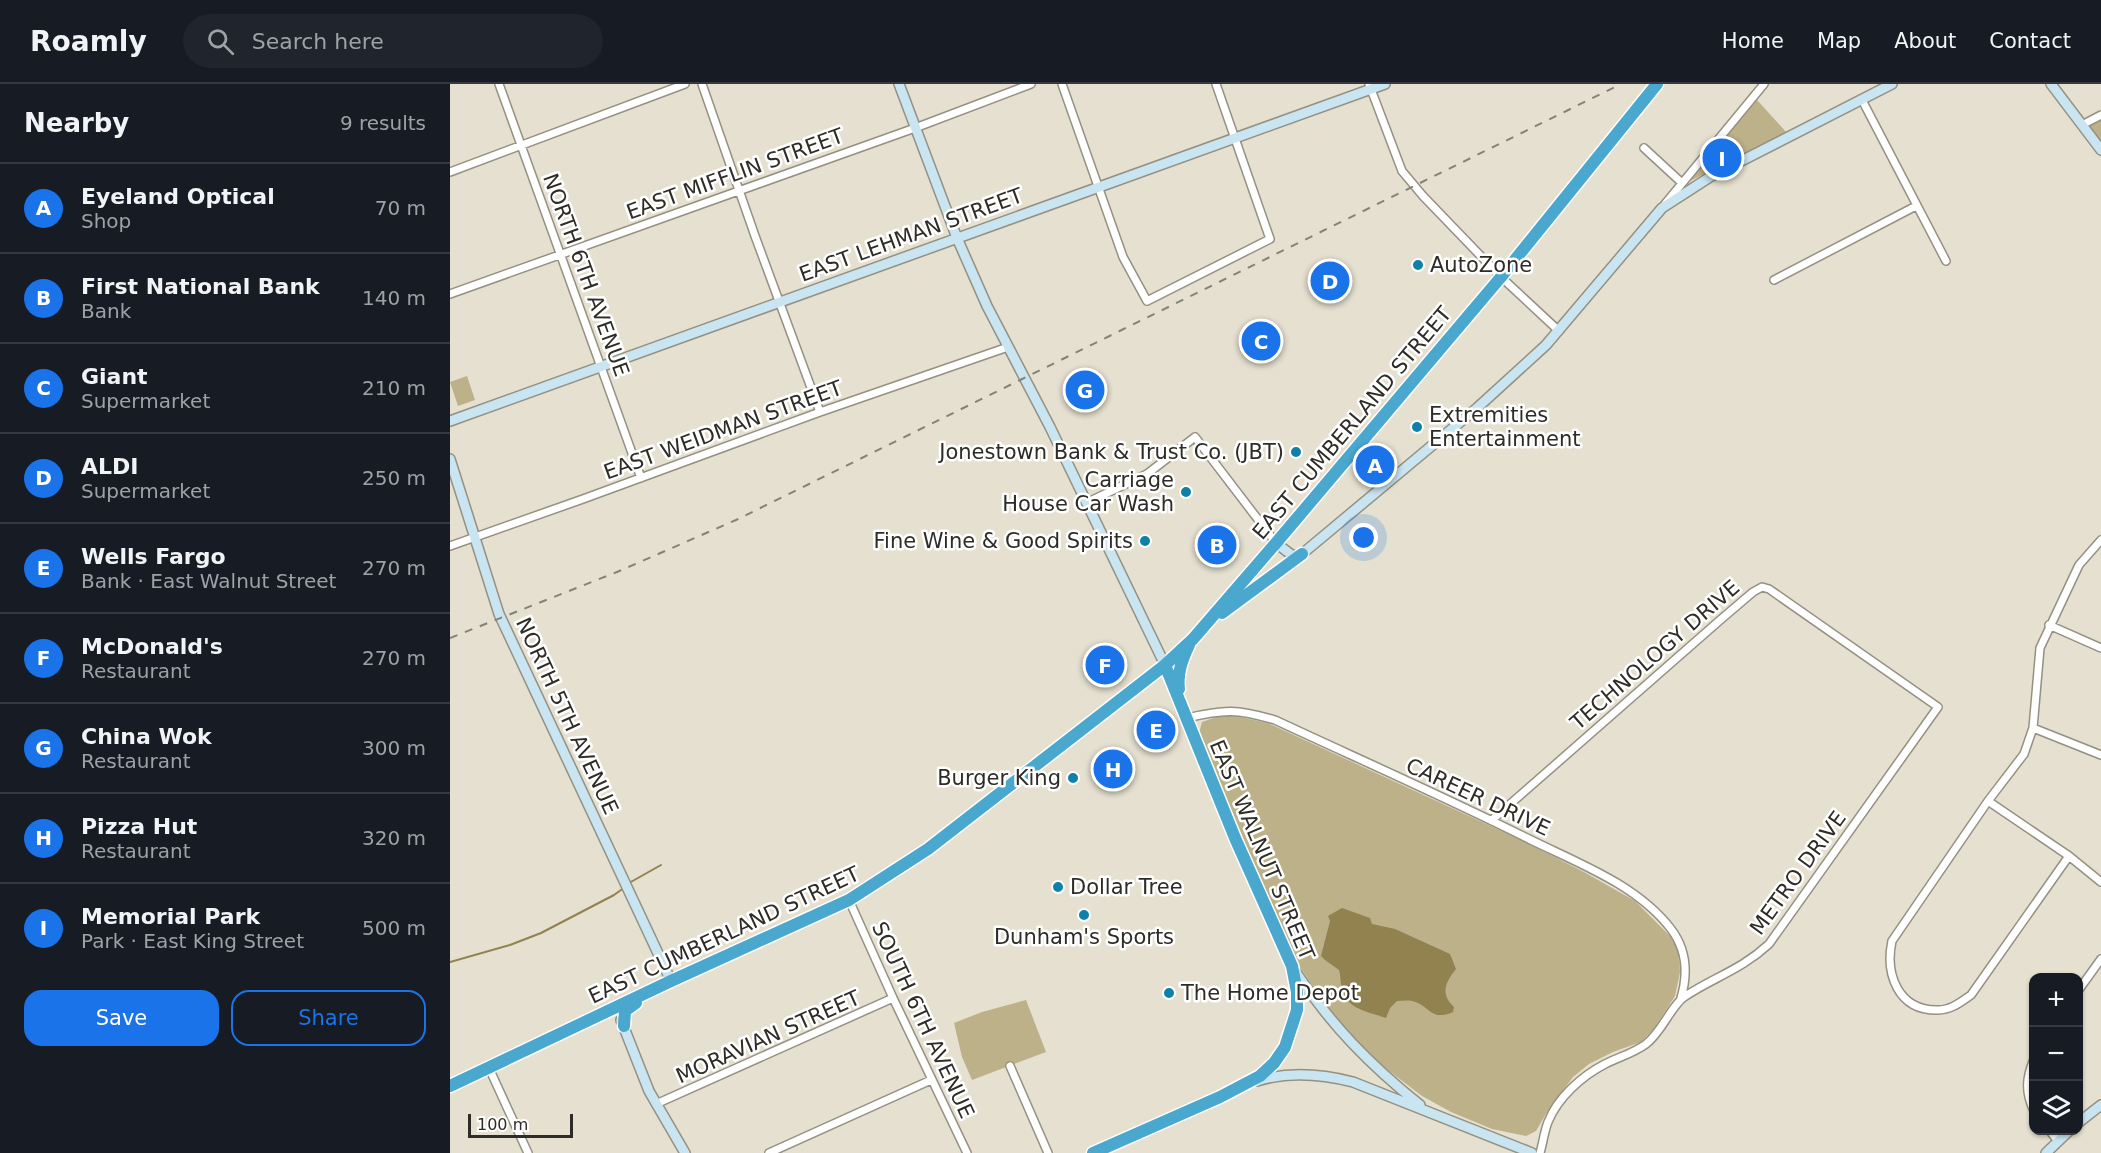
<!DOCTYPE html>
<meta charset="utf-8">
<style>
:root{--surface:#171b24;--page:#20242c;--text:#f1f3f6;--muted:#9ea1a6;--line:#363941;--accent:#1a73e8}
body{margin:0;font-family:"DejaVu Sans",sans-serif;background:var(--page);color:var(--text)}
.controls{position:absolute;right:18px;bottom:18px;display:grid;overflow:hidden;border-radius:12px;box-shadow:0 2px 4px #0004}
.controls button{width:54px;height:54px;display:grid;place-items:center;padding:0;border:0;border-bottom:2px solid var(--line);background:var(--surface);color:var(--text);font:30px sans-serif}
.scale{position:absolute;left:18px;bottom:15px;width:105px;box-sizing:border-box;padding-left:6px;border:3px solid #2e2c26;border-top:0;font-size:16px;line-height:21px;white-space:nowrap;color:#2e2c26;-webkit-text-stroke:4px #fff;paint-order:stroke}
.you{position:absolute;left:914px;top:454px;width:21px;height:21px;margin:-15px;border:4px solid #fff;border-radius:50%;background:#1a73e8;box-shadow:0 0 0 9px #1a73e833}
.badge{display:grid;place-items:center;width:39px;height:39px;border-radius:50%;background:var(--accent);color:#fff;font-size:20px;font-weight:700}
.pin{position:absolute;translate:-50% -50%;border:3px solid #fff;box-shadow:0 2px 6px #0006}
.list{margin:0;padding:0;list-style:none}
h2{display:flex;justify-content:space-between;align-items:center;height:78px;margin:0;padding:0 24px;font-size:26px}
h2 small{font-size:20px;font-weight:400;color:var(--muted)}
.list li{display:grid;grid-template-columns:39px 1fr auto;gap:18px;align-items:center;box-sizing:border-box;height:90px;padding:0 24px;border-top:2px solid var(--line)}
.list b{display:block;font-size:22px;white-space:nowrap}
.list p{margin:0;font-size:20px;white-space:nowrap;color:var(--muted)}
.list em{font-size:20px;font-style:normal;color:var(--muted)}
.actions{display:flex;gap:12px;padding:18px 24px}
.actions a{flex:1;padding:14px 0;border:2px solid var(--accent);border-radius:18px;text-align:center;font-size:21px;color:var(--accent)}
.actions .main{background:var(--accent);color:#fff}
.icon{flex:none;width:33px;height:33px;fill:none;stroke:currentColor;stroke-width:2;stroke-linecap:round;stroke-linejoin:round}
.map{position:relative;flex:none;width:1651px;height:1069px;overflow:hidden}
header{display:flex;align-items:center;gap:36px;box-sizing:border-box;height:84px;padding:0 30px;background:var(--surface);border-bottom:2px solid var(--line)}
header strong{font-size:28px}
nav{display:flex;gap:33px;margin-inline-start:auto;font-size:21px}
.search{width:420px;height:54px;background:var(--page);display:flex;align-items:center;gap:15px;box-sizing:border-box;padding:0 21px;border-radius:33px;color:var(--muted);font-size:22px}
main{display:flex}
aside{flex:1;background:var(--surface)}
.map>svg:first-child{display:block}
.green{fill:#bdb189}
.water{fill:#918250}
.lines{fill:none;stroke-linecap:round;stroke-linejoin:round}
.stream{stroke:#918250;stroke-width:2}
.street-casing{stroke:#959182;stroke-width:10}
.secondary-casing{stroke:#959182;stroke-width:12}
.highway-casing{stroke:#fff;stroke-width:15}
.street{stroke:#fff;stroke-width:7}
.secondary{stroke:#c9e5f1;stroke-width:9}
.highway{stroke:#4aa8cf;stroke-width:12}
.rail{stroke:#858277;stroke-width:2;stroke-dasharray:8 8;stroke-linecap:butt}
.poi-dot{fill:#0e81a8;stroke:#fff;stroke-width:2}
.labels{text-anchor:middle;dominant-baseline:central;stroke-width:5;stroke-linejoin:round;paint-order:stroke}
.street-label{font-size:21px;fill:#2e2c26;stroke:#fff}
.poi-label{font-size:21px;fill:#2e2c26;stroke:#fff;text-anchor:start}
</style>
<header>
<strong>Roamly</strong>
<div class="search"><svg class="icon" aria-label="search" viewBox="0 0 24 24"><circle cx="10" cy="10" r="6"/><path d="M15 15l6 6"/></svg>Search here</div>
<nav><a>Home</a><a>Map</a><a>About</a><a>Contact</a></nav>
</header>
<main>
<aside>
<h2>Nearby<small>9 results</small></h2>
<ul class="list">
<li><span class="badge">A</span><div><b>Eyeland Optical</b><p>Shop</p></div><em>70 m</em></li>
<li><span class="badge">B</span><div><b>First National Bank</b><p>Bank</p></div><em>140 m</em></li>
<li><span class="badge">C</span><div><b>Giant</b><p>Supermarket</p></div><em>210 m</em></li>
<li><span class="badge">D</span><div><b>ALDI</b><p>Supermarket</p></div><em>250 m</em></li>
<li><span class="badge">E</span><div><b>Wells Fargo</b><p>Bank · East Walnut Street</p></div><em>270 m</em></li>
<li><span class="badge">F</span><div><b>McDonald's</b><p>Restaurant</p></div><em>270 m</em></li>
<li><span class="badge">G</span><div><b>China Wok</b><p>Restaurant</p></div><em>300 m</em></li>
<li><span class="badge">H</span><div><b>Pizza Hut</b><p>Restaurant</p></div><em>320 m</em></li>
<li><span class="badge">I</span><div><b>Memorial Park</b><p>Park · East King Street</p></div><em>500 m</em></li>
</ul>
<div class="actions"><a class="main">Save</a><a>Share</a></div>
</aside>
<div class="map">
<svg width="1651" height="1069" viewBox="0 0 1651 1069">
<rect width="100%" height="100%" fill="#e5e0d0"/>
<path class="green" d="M 1307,16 L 1337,49 L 1236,99 Z
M 1651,31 L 1651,66 L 1632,41 Z
M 17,292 L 25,316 L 8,322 L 0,298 Z
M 772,631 L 785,632 L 818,639 L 1073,757 L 1134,788 L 1185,817 L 1223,855 L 1228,868 L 1230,888 L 1225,912 L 1204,945 L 1191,958 L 1163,968 L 1139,980 L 1123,993 L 1112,1008 L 1097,1028 L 1086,1047 L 1076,1052 L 1042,1045 L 1001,1028 L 972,1012 L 930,980 L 900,951 L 880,927 L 845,876 L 763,690 L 749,649 L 752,638 Z
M 576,916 L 596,968 L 522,996 L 512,973 L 504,939 L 532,928 Z"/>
<path class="water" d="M 892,824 L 920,834 L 922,840 L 945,845 L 1000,870 L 1006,885 C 995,899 990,910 1004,923 L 1003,928 C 980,938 980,921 962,917 C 957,916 952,917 947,917 L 940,924 L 936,934 C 919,928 896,925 892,905 C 890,899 891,892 889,886 L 875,876 L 871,872 L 880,837 L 878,832 Z"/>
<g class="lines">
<path class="stream" d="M 179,799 L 211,781
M 0,878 L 60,861 L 91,849 L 164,811 L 175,803"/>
<g class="street-casing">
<path id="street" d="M 49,0 L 191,394
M 252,0 L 305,152 L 370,328
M 612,0 L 673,173 L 697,217 L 820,155 L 766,0
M 919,0 L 952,87 L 973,112 L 1051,193 L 1109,247
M 1412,16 L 1496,177
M 1632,41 L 1651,31
M 1194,64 L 1232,99
M 0,88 L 235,0
M 1215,120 L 1314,0
M 1324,196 L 1466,122
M 0,210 L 465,44 L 581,0
M 636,419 L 697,390 L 745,353 L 826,459
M 0,462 L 133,415 L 370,328 L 558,263
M 1599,541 L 1651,564
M 737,634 C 775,625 787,625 825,636 C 911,676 997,714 1081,756 C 1130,780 1187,801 1221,845 C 1237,866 1238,890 1231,914
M 1583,644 L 1651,671
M 1538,717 L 1619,772 L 1651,798
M 1042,736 L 1269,537 L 1303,508 L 1312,503 L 1319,505 L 1488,623 L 1319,860 C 1291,886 1264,893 1234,913 C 1221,922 1212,948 1196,960 C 1184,969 1169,973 1155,980 C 1132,992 1108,1013 1098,1038 C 1094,1048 1093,1059 1090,1069
M 1619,772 L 1521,911 C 1511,918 1501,926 1488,926 C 1448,927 1435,890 1442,857 L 1538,717 L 1574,670 L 1583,644 L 1590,564 L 1629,481 L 1651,456
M 399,816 L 443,914 L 517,1069
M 1628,907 L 1651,875
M 1584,975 C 1576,994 1575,1008 1584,1027
M 560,982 L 598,1069
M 39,984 L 78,1069
M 206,1020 L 443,914
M 1599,1046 L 1608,1057
M 319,1069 L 481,996"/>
</g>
<g class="secondary-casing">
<path id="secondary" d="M 449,0 L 507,154 L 537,222 L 600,343 L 715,581
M 1601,0 L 1651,66
M 0,337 L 935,0
M 0,375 L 49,530 L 221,897
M 826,459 L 843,472 L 852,470 L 1027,324 L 1096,261 L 1212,124 L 1260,93 L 1442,0
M 845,887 C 882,942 919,980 970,1021
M 171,936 L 199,1007 L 235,1069
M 807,997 C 839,987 871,990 903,998 L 1082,1069
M 1628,1039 L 1651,1021
M 1596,1069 L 1620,1046"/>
</g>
<g class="highway-casing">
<path id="highway" d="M 772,529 L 852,470
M 729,605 C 727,589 732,576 739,561
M 174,942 L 175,927 L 186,919
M 0,1002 L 221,897 L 399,816 L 478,765 L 715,581 L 743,555 L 826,459 L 1051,193 L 1207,0
M 643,1069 L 770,1013 L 810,992 L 824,979 L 835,963 L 847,926 L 847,908 L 842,882 L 785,754 L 715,581"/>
</g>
<use href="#street" class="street"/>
<use href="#secondary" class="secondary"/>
<use href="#highway" class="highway"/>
<path class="rail" d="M 0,554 L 167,488 L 286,436 L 1171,0"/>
</g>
<g class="poi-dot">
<circle cx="968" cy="181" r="6"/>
<circle cx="967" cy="343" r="6"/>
<circle cx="846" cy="368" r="6"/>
<circle cx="736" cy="408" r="6"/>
<circle cx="695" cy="457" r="6"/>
<circle cx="623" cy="694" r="6"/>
<circle cx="608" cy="803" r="6"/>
<circle cx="634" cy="831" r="6"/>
<circle cx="719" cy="909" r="6"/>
</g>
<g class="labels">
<g class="street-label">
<text transform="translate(285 90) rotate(-20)">EAST MIFFLIN STREET</text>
<text transform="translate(461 151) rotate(-20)">EAST LEHMAN STREET</text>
<text transform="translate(136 191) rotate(70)">NORTH 6TH AVENUE</text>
<text transform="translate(902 339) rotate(-50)">EAST CUMBERLAND STREET</text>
<text transform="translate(273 346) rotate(-20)">EAST WEIDMAN STREET</text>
<text transform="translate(1205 571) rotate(-41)">TECHNOLOGY DRIVE</text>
<text transform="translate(117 632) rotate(65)">NORTH 5TH AVENUE</text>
<text transform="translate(1028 713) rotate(25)">CAREER DRIVE</text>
<text transform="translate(812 766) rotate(67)">EAST WALNUT STREET</text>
<text transform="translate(1348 789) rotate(-54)">METRO DRIVE</text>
<text transform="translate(274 851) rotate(-25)">EAST CUMBERLAND STREET</text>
<text transform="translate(473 936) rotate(65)">SOUTH 6TH AVENUE</text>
<text transform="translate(318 953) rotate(-24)">MORAVIAN STREET</text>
</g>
<g class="poi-label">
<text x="980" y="181">AutoZone</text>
<text x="979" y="331">Extremities<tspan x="979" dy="24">Entertainment</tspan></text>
<text x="834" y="368" text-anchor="end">Jonestown Bank &amp; Trust Co. (JBT)</text>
<text x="724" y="396" text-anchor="end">Carriage<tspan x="724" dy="24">House Car Wash</tspan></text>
<text x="683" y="457" text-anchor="end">Fine Wine &amp; Good Spirits</text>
<text x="611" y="694" text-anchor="end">Burger King</text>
<text x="620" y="803">Dollar Tree</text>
<text x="634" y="853" text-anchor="middle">Dunham's Sports</text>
<text x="731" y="909">The Home Depot</text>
</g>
</g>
</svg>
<div class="controls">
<button>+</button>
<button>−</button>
<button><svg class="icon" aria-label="layers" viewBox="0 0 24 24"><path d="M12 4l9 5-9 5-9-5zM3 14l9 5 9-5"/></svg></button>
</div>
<div class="scale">100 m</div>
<div class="you"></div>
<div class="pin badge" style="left:925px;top:381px">A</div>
<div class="pin badge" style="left:767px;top:461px">B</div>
<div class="pin badge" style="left:811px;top:257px">C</div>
<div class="pin badge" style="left:880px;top:197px">D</div>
<div class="pin badge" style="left:706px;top:646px">E</div>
<div class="pin badge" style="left:655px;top:581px">F</div>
<div class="pin badge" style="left:635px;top:306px">G</div>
<div class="pin badge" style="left:663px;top:685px">H</div>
<div class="pin badge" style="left:1272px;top:74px">I</div>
</div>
</main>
